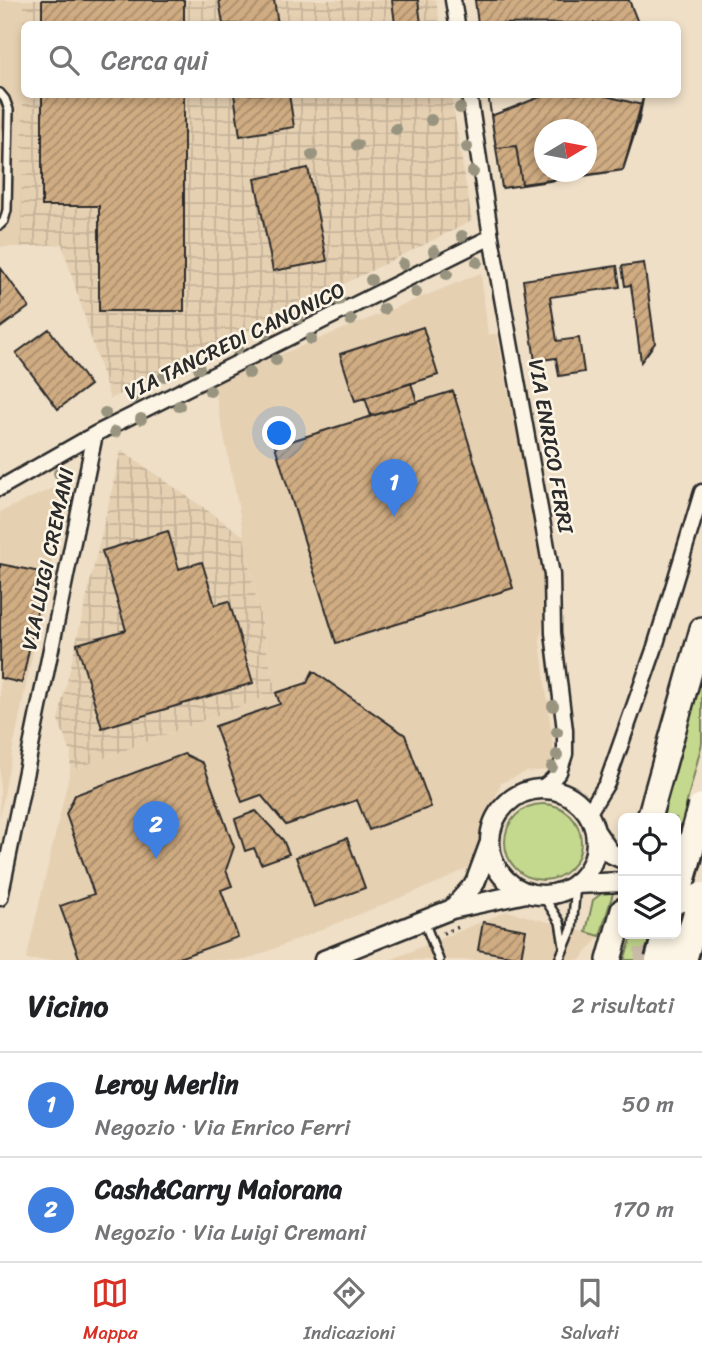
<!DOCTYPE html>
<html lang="it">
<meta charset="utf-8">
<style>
:root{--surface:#fff;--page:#f2f2f2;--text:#202124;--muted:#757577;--line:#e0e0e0;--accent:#d93025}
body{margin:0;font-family:Sriracha,sans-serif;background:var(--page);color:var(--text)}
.controls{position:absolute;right:21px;bottom:21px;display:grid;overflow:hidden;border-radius:10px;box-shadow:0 4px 10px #0003}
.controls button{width:63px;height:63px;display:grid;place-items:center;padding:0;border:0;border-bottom:2px solid var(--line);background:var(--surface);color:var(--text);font:35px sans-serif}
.compass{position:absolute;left:534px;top:119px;width:63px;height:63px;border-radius:50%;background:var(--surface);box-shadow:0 4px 10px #0003;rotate:80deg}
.you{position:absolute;left:280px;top:434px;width:24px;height:24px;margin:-18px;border:5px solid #fff;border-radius:50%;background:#1a73e8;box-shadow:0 0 0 10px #1a73e833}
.badge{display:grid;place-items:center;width:46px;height:46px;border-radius:50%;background:var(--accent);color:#fff;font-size:23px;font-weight:700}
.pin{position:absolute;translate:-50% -58px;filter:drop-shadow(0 2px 4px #0008)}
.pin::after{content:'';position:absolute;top:37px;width:24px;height:21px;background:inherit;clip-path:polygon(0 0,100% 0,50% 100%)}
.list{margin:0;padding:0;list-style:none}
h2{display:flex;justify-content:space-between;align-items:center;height:91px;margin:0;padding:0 28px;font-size:30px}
h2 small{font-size:23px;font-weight:400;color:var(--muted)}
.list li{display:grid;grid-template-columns:46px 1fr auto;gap:21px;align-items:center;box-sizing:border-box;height:105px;padding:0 28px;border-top:2px solid var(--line)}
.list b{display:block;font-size:26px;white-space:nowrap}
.list p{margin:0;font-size:23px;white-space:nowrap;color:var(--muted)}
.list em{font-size:23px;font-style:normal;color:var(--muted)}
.icon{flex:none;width:38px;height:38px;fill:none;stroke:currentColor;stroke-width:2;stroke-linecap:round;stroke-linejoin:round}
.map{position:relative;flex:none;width:702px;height:960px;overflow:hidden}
.search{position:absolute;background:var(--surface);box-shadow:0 4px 10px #0003;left:21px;right:21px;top:21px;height:77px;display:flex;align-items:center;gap:18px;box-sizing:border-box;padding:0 24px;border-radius:10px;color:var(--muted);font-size:26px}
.sheet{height:301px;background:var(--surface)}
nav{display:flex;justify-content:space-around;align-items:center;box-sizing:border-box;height:98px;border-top:2px solid var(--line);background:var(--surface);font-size:19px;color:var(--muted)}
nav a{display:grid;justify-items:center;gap:4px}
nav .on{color:var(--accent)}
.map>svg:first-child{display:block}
.built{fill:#e6d0b2}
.industrial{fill:url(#industrial-grid)}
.green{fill:#c4d98e;stroke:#78825c;stroke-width:2}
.building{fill:url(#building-hatch);stroke:#2b2b2b;stroke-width:2;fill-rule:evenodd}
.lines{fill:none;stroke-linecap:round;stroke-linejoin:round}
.trunk-tunnel{stroke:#c8bba8;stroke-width:23;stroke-dasharray:23 11;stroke-linecap:butt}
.service-casing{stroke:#2b2b2b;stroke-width:12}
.minor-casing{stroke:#2b2b2b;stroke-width:19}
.tertiary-casing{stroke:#2b2b2b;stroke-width:23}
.trunk-casing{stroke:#2b2b2b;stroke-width:28}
.path{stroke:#2b2b2b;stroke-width:3.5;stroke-dasharray:2 5;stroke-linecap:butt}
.service{stroke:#fcf5e5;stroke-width:7}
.minor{stroke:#fcf5e5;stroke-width:14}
.tertiary{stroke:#fcf5e5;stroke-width:18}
.trunk{stroke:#fcf5e5;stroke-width:23}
.motorway-bridge-casing{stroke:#2b2b2b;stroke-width:32;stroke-linecap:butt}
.motorway-bridge{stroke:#fcf5e5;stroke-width:26}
.tree{fill:#98947f}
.labels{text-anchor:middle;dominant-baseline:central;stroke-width:5;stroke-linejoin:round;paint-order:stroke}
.street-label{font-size:21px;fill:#2b2b2b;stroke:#fcf5e5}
</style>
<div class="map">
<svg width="702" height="960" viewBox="0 0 702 960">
<defs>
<pattern id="industrial-grid" width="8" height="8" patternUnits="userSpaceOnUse" patternTransform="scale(1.75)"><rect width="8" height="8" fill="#e6d0b2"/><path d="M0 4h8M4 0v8" fill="none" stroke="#c5b399"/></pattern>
<pattern id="building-hatch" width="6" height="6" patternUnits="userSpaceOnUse" patternTransform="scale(1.75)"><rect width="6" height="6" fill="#d0ac82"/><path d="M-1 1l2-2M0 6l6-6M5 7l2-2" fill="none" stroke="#a98c6b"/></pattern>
</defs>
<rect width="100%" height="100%" fill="#efdfc7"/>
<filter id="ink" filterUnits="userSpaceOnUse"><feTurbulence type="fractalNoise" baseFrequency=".0143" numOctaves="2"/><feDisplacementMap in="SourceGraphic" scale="14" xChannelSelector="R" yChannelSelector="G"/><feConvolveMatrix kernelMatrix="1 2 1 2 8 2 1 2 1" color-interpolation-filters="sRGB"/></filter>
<g filter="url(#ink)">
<path class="built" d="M 0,0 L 24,0 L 21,247 L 0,247 Z
M 481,273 L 488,334 L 497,334 L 548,590 L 540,641 L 554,754 L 552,763 L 546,770 L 526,772 L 501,783 L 469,867 L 444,880 L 246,960 L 26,960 L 70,771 L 276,693 L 213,382 Z
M 68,481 L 7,778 L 0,818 L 0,512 Z
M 507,911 L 600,936 L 580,960 L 390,960 Z"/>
<path class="industrial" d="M 24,0 L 436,0 L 440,24 L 24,24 L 24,94 L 451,95 L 472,221 L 110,399 L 62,244 L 21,247 Z
M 121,450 L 244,536 L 276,693 L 70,771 L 71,753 L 58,720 Z"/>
<path class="green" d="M 702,671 L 702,743 L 676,845 L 676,818 L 663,818 L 674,770 Z
M505 842a38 38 0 1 1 76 0a38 38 0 1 1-76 0Z
M 606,890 L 614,890 L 600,936 L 586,932 L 593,900 Z
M 633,934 L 654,934 L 644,960 L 624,960 Z"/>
<path class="building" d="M 42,0 L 184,0 L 184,24 L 42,24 Z
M 219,0 L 274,0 L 278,24 L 223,24 Z
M 392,0 L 418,0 L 421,24 L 395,24 Z
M 475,0 L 629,0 L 638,23 L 478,24 Z
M 42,94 L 184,94 L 184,311 L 99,311 L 99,206 L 42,206 Z
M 234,94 L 289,94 L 294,127 L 240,136 Z
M 488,94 L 644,94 L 639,120 L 623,170 L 522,184 L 516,146 L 496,148 ZM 544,130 L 586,130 L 586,172 L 544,172 Z
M 488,94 L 644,94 L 623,170 L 502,188 ZM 544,130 L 586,130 L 586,172 L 544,172 Z
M 558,94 L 598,94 L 642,105 L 623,170 L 522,184 L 516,146 L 496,148 L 491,116 L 540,97 ZM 544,130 L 586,130 L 586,172 L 544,172 Z
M 308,168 L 327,261 L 273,271 L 255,179 Z
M 644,263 L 655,343 L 641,362 L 631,285 L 625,286 L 622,266 Z
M 617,266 L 620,287 L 550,297 L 557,341 L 579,338 L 584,372 L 559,376 L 556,358 L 535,361 L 523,280 Z
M 0,267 L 29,307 L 0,328 Z
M 423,327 L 438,375 L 355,401 L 340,354 Z
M 49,329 L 90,385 L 58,409 L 16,353 Z
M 411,383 L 417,402 L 371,416 L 365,398 Z
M 453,391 L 513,588 L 336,643 L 275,446 Z
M 168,531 L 179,569 L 202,562 L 215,605 L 229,601 L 253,683 L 102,728 L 77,644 L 126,630 L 102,551 Z
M 0,564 L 45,573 L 22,683 L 0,678 Z
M 313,671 L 405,735 L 431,807 L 369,830 L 357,800 L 286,825 L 261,795 L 242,802 L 215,726 L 280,704 L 276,693 L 307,683 Z
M 184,754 L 203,763 L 234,847 L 226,870 L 232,886 L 221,890 L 238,937 L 173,960 L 80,960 L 60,906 L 94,894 L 66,814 L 75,795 Z
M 256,811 L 283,840 L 289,854 L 261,864 L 254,848 L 245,851 L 235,819 Z
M 347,838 L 365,888 L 314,907 L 296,857 Z
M 483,922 L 526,930 L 521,958 L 478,950 Z"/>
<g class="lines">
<path class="trunk-tunnel" d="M 635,960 L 702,955"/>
<g class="service-casing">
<path id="service" d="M 0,93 L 5,99 L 9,110 L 7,210 L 4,221 L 0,225
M 543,896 L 560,922 L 564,946
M 424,921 L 439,960
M 559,960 L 572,929 L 576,884"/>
</g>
<g class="minor-casing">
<path id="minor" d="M 453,0 L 457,24
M 469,94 L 491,237 L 552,575 L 553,633 L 565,730 L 565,754 L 559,772 L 552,780 L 541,789 L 532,790
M 0,488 L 95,434 L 491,237
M 588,814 L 607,783 L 654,650 L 702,492
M 0,898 L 95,434"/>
</g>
<g class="tertiary-casing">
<path id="tertiary" d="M490 842a53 53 0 1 1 106 0a53 53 0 1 1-106 0Z
M 595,831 L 610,853 L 623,859
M 576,884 L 623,882
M 452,909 L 475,883 L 489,845
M 324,960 L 452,909 L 526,893"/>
</g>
<g class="trunk-casing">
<path id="trunk" d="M 649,818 L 702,629
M 609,960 L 623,910"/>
</g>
<path class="path" d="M 443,933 L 462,926"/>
<use href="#service" class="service"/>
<use href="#minor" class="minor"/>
<use href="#tertiary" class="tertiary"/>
<use href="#trunk" class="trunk"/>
<g class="motorway-bridge-casing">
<path id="motorway-bridge" d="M 676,900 L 702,807
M 659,960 L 666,934
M 683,960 L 702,896"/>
</g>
<use href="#motorway-bridge" class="motorway-bridge"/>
</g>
<g class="tree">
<circle cx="460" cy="108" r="6"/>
<circle cx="431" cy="120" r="6"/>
<circle cx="396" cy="129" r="6"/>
<circle cx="357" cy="145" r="6"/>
<circle cx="467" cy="147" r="6"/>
<circle cx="312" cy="155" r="6"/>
<circle cx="473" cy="172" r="6"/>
<circle cx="462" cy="236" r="6"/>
<circle cx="434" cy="251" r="6"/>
<circle cx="477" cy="262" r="6"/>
<circle cx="403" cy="264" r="6"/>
<circle cx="447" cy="274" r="6"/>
<circle cx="371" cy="280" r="6"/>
<circle cx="416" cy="292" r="6"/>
<circle cx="339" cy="300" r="6"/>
<circle cx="384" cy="309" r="6"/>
<circle cx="298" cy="318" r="6"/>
<circle cx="351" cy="320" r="6"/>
<circle cx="266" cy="333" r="6"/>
<circle cx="311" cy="339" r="6"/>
<circle cx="237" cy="349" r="6"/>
<circle cx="276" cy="360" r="6"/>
<circle cx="199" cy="368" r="6"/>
<circle cx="249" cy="373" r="6"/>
<circle cx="164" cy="376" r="6"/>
<circle cx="210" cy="391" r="6"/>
<circle cx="133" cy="398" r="6"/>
<circle cx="179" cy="406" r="6"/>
<circle cx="105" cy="413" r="6"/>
<circle cx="141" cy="419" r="6"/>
<circle cx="115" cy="432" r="6"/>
<circle cx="59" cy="473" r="6"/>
<circle cx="553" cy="706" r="6"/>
<circle cx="557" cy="732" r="6"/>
<circle cx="557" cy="755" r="6"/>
<circle cx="552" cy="767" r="6"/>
</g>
</g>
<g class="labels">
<g class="street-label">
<text transform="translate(235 341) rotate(-26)">VIA TANCREDI CANONICO</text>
<text transform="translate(551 446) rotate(80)">VIA ENRICO FERRI</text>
<text transform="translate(48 559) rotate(-78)">VIA LUIGI CREMANI</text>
</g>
</g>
</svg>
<div class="controls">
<button><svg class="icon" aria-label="locate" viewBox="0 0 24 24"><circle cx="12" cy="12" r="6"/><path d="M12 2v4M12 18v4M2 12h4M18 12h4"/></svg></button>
<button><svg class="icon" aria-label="layers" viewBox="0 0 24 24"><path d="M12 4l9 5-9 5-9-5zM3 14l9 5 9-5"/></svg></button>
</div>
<svg class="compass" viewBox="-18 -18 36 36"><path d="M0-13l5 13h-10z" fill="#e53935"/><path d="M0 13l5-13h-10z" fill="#757577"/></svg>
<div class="you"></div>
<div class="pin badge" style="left:394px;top:517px;background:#3f7fe0">1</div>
<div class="pin badge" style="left:156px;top:859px;background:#3f7fe0">2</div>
<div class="search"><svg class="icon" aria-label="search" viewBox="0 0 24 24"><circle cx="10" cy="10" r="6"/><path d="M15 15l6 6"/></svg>Cerca qui</div>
</div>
<section class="sheet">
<h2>Vicino<small>2 risultati</small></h2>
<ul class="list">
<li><span class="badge" style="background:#3f7fe0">1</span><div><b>Leroy Merlin</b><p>Negozio · Via Enrico Ferri</p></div><em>50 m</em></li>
<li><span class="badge" style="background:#3f7fe0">2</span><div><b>Cash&amp;Carry Maiorana</b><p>Negozio · Via Luigi Cremani</p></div><em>170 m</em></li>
</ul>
</section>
<nav>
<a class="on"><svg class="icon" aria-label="map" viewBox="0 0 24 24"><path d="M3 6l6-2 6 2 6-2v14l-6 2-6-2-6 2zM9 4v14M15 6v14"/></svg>Mappa</a>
<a><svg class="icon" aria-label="directions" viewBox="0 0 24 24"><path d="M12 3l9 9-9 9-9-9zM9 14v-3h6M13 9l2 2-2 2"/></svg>Indicazioni</a>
<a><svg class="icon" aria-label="saved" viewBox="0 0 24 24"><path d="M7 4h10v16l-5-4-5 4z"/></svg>Salvati</a>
</nav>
